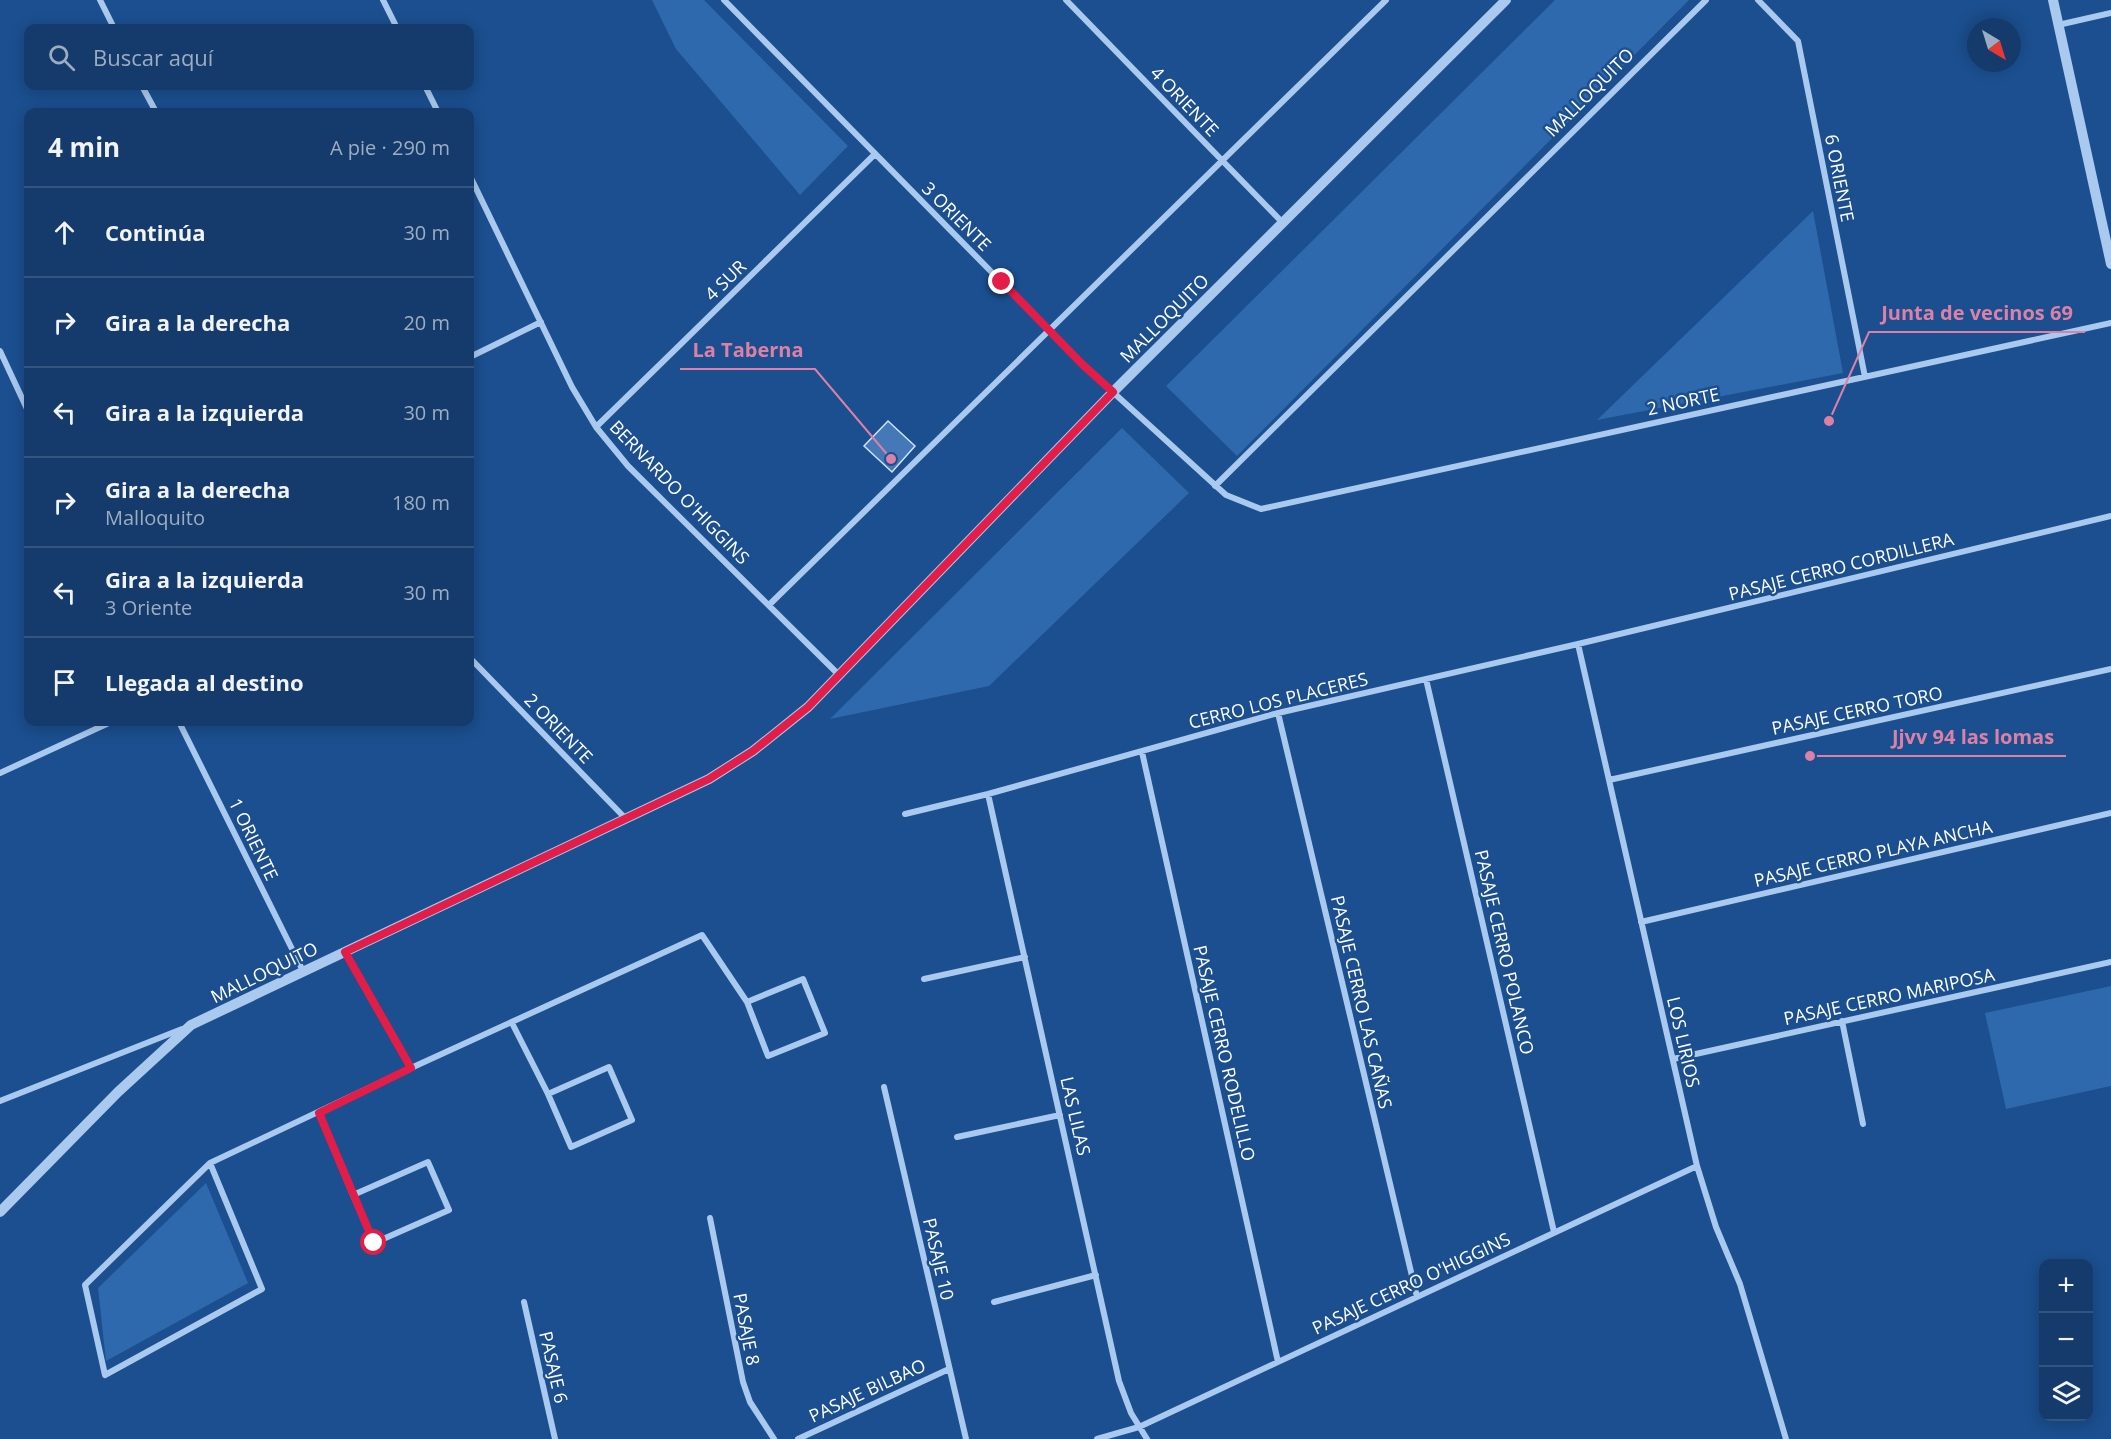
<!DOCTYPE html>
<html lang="es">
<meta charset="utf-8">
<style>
:root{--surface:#143b6b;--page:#1d4271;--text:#f1f3f6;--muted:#9dadc1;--line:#33557e}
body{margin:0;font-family:"Open Sans",sans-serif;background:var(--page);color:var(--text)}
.controls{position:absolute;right:18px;bottom:18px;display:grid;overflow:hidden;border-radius:12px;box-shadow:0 3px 15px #0003}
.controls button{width:54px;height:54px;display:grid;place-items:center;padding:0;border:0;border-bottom:2px solid var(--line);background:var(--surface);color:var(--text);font:30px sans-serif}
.compass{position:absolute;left:1967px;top:18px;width:54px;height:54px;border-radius:50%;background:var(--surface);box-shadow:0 3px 15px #0003;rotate:142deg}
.stop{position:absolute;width:18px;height:18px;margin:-14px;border:4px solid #e11d48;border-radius:50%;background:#fff}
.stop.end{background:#e11d48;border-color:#fff;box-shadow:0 2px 6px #0008}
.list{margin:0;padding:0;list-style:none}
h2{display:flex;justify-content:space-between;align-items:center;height:78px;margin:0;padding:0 24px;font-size:26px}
h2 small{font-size:20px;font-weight:400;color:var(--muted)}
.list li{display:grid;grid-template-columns:39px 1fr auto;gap:18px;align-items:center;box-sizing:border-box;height:90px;padding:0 24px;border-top:2px solid var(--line)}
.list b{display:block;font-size:22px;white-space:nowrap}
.list p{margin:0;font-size:20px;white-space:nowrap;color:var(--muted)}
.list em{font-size:20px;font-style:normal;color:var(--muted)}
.icon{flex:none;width:33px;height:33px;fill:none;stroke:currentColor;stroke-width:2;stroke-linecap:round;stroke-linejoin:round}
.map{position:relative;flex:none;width:2111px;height:1439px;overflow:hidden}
.search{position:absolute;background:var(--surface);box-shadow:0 3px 15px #0003;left:24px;top:24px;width:450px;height:66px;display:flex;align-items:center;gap:15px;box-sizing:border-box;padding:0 21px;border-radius:12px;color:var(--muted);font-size:22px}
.panel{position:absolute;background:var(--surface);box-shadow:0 3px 15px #0003;left:24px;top:108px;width:450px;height:618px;border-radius:12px}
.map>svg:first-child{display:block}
.green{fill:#2e69ad}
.building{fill:#4478b7;stroke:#cfe3fa;stroke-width:1.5}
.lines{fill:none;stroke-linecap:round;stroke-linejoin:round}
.minor{stroke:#a9c9ee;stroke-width:6}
.tertiary{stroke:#a9c9ee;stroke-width:10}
.route{stroke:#e11d48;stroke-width:8}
.labels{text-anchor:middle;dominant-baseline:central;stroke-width:5;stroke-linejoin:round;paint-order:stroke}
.street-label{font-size:18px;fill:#fff;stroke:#1b4f8f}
.leader{fill:none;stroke:#dd80a5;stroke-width:2}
.callout-dot{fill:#dd80a5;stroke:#1b4f8f;stroke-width:2}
.callout-label{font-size:20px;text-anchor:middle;font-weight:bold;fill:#dd80a5;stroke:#1b4f8f;stroke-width:5;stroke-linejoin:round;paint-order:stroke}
</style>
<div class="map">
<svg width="2111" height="1439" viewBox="0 0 2111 1439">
<rect width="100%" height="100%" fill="#1b4f8f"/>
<path class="green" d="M 652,0 L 704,0 L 848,146 L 800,195 L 676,49 Z
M 1555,0 L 1689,0 L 1237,456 L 1166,386 Z
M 1813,211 L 1843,373 L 1597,420 Z
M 1122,428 L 1189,493 L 989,686 L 830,719 Z
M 2111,986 L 2111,1086 L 2006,1109 L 1985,1013 Z
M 206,1183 L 248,1283 L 106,1361 L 98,1288 Z"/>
<path class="building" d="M 888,421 L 915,446 L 892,472 L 864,446 Z"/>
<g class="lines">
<path class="minor" d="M 100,0 L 114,28
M 383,0 L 397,28
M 724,0 L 1082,364 L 1226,495 L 1261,509 L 2111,323
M 1066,0 L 1283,223
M 1758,0 L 1798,41 L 1865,377
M 2058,25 L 2111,13
M 142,86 L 156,112
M 425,86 L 438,112
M 470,176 L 572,387 L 596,427 L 628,466 L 839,675
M 0,351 L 28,411
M 470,357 L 541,322
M 596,427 L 875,154
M 1215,486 L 1706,0
M 769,605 L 1386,0
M 1578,644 L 1697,1166 L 1716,1227 L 1740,1284 L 1786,1439
M 470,658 L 626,819
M 1426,679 L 1554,1232
M 1278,713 L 1417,1297
M 179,722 L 303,971
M 1142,752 L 1278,1362
M 0,773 L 111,722
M 1609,780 L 2111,669
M 988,794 L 1119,1381 L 1131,1413 L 1147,1439
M 905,814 L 988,794 L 1278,713 L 1578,644 L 2111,516
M 1641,922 L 2111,813
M 345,952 L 411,1068
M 924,979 L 1025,957
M 1842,1021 L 1863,1124
M 512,1023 L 548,1094
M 1673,1059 L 2111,962
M 609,1067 L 632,1120 L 571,1147 L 548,1094 Z
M 884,1087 L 966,1439
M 0,1101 L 182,1029
M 319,1113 L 353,1195
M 957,1137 L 1060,1115
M 428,1162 L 449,1210 L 374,1243 L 353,1195 Z
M 210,1163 L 262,1289 L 105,1375 L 85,1285 L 210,1163 L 411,1068 L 702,935 L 747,1002 L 768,1056 L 825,1033 L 803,979 L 747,1002
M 710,1218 L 743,1382 L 750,1402 L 774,1439
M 524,1302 L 555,1439
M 994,1302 L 1096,1275
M 798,1439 L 949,1369
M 1097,1439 L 1139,1427 L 1697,1166"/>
<path class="tertiary" d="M 2053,0 L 2111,264
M 0,1212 L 118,1092 L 191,1025 L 709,779 L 753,751 L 808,707 L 1113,392 L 1506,0"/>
</g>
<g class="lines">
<path class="route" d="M 374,1243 L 319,1113 L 411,1068 L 345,952 L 709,779 L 753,751 L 808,707 L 1113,392 L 1082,364 L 1002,282"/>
</g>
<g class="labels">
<g class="street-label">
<text transform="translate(1589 92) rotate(-45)">MALLOQUITO</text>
<text transform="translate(1185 101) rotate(46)">4 ORIENTE</text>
<text transform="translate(1840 178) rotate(79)">6 ORIENTE</text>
<text transform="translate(957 216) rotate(45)">3 ORIENTE</text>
<text transform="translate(725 280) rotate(-44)">4 SUR</text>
<text transform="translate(1164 318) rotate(-45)">MALLOQUITO</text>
<text transform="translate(1683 401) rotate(-12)">2 NORTE</text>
<text transform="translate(680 492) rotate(46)">BERNARDO O'HIGGINS</text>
<text transform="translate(1841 566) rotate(-14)">PASAJE CERRO CORDILLERA</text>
<text transform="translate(1278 700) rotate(-14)">CERRO LOS PLACERES</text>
<text transform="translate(1857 710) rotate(-12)">PASAJE CERRO TORO</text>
<text transform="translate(559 728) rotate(46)">2 ORIENTE</text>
<text transform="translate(254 839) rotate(64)">1 ORIENTE</text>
<text transform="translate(1873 853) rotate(-13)">PASAJE CERRO PLAYA ANCHA</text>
<text transform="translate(1505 952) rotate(77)">PASAJE CERRO POLANCO</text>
<text transform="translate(264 972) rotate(-26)">MALLOQUITO</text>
<text transform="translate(1889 996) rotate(-12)">PASAJE CERRO MARIPOSA</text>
<text transform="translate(1362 1002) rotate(77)">PASAJE CERRO LAS CAÑAS</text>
<text transform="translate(1684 1042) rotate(77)">LOS LIRIOS</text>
<text transform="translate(1225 1053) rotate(77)">PASAJE CERRO RODELILLO</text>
<text transform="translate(1076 1116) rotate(77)">LAS LILAS</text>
<text transform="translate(939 1259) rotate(77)">PASAJE 10</text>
<text transform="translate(1411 1283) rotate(-25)">PASAJE CERRO O'HIGGINS</text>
<text transform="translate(747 1329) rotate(79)">PASAJE 8</text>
<text transform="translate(554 1367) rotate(77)">PASAJE 6</text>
<text transform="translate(867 1390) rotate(-25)">PASAJE BILBAO</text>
</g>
</g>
<path class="leader" d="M1829 421L1869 332H2085M891 459L815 369H680M1810 756L1880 756H2066"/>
<g class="callout-dot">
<circle cx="1829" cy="421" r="6"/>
<circle cx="891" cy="459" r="6"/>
<circle cx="1810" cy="756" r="6"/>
</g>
<g class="callout-label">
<text x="1977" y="320">Junta de vecinos 69</text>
<text x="748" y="357">La Taberna</text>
<text x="1973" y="744">Jjvv 94 las lomas</text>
</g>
</svg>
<div class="controls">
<button>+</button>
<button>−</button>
<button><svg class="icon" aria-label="layers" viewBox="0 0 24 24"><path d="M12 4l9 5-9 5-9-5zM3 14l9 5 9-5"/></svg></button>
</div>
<svg class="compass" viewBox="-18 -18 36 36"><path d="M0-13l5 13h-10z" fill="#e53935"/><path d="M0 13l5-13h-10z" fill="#9dadc1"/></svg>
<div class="stop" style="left:374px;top:1243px"></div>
<div class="stop end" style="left:1002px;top:282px"></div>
<div class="search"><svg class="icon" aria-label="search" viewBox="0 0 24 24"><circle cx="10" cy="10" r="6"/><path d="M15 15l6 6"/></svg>Buscar aquí</div>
<section class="panel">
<h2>4 min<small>A pie · 290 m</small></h2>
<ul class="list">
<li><svg class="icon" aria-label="ahead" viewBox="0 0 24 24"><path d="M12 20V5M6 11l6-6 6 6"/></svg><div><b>Continúa</b></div><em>30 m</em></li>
<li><svg class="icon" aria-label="right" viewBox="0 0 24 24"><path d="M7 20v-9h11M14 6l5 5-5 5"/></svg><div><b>Gira a la derecha</b></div><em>20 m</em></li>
<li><svg class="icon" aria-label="left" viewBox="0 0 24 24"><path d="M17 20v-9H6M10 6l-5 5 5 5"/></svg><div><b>Gira a la izquierda</b></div><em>30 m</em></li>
<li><svg class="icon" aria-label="right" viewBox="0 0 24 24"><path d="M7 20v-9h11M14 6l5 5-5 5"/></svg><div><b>Gira a la derecha</b><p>Malloquito</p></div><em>180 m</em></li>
<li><svg class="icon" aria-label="left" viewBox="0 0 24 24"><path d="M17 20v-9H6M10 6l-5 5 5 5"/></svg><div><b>Gira a la izquierda</b><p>3 Oriente</p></div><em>30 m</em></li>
<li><svg class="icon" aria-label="arrive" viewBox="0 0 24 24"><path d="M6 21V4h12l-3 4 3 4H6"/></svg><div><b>Llegada al destino</b></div></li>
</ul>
</section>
</div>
